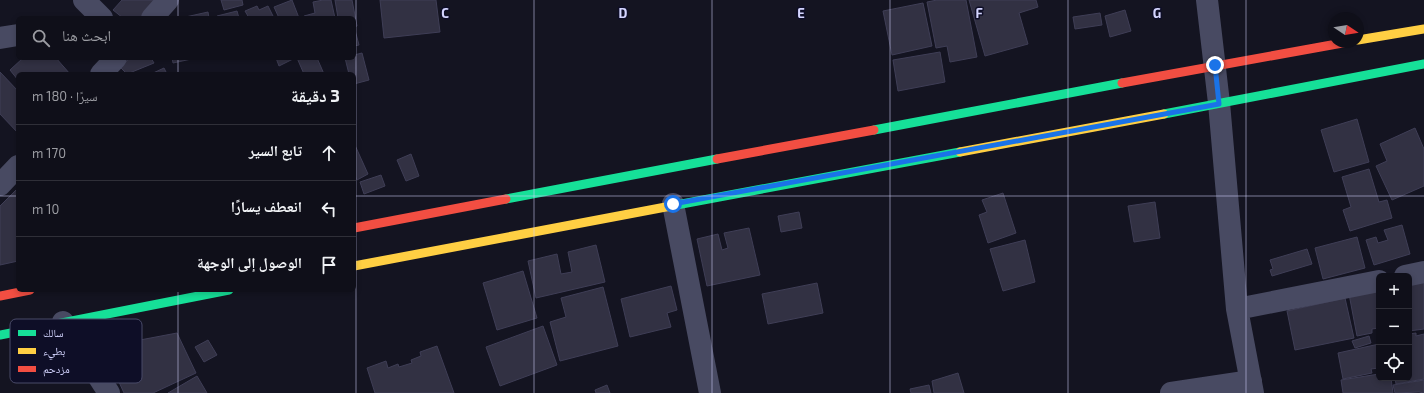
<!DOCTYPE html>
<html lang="ar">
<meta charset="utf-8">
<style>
:root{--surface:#0f0f19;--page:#1d1d26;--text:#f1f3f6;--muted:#9b9ca2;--line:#2f2f38}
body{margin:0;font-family:"Exo 2","Noto Naskh Arabic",sans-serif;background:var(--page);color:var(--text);direction:rtl}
.controls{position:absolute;right:12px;bottom:12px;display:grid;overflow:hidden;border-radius:6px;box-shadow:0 2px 6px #0003}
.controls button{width:36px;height:36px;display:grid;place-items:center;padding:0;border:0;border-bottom:1px solid var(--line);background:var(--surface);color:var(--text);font:20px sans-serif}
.compass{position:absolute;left:1328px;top:12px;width:36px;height:36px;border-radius:50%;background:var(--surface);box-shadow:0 2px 6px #0003;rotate:102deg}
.stop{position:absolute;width:12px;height:12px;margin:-9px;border:3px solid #1a73e8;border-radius:50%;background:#fff}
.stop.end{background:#1a73e8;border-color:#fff;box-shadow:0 1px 4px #0008}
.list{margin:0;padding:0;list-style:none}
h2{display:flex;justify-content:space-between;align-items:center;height:52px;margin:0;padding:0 16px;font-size:17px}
h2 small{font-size:13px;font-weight:400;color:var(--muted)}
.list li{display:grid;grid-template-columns:26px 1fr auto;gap:12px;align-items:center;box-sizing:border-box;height:56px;padding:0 16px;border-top:1px solid var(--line)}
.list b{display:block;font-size:15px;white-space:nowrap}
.list em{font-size:13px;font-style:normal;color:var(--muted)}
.icon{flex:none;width:22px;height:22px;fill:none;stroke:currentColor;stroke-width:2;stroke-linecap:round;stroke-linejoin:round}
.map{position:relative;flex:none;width:1424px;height:393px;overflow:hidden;direction:ltr}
.search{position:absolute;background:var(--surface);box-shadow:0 2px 6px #0003;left:16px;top:16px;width:340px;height:44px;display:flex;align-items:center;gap:10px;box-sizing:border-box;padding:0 14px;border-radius:6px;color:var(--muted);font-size:15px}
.panel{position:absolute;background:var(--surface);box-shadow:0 2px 6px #0003;left:16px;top:72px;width:340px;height:220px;border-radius:6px;direction:rtl}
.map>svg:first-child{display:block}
.building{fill:#323143;stroke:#3f3e56}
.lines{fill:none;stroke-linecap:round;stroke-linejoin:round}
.street{stroke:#484a62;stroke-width:22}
.fast{stroke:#16e098;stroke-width:9}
.slow{stroke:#ffcf43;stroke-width:9}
.jam{stroke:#f24e42;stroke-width:9}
.route{stroke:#1a73e8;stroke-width:5}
.grid{fill:none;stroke:#d4d5ff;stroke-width:1;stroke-opacity:0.55}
.key{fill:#0e0e27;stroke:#494a68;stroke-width:1}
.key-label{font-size:11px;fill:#d4d5ff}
.grid-label{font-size:13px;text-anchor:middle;font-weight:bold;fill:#d4d5ff;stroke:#0e0e27;stroke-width:3;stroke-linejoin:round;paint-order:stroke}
</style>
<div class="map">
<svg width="1424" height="393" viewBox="0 0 1424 393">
<rect width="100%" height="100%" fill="#141421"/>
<path class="building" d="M 122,0 L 154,0 L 155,1 L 140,18 L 123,18 L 113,10 Z
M 221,0 L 242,0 L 243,5 L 224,10 Z
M 292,0 L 299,18 L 279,18 L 274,7 Z
M 323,0 L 331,0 L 335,18 L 304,18 L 304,16 L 315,13 L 313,2 Z
M 335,0 L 352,0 L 357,26 L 354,27 L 354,18 L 338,18 Z
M 380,0 L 436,0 L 440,32 L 384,38 Z
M 937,0 L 966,0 L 977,57 L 950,62 L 947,46 L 936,48 L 927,2 Z
M 969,0 L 1036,0 L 1038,7 L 1019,13 L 1028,44 L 985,56 Z
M 923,3 L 932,46 L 892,55 L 883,11 Z
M 257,6 L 259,10 L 268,6 L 274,18 L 249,18 L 245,11 Z
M 1125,10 L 1131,31 L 1110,37 L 1105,16 Z
M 237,11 L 239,18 L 217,18 L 217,16 Z
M 208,12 L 209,18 L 181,18 Z
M 1100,13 L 1102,25 L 1075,29 L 1073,17 Z
M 354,30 L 355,30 L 359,45 L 354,46 Z
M 940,52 L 945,82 L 898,91 L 893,60 Z
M 362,53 L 369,80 L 354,84 L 354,74 L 349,74 L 345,58 L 354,58 L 354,55 Z
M 23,58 L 56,58 L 70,74 L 18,74 L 18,80 L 10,70 Z
M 130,58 L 151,58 L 154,63 L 127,74 L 120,67 Z
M 172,58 L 196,58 L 173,63 Z
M 276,58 L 293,58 L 293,59 L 279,66 Z
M 297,58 L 317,58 L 324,74 L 304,74 Z
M 164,68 L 167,74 L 151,74 Z
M 0,72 L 18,91 L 18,133 L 0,114 Z
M 1357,119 L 1369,162 L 1334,172 L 1321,130 Z
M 1415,128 L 1424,149 L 1424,186 L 1392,200 L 1376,166 L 1387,161 L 1380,144 Z
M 354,143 L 368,174 L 357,180 L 354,173 Z
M 411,154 L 419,176 L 406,181 L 397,160 Z
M 1369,169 L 1379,202 L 1387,200 L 1392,218 L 1350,231 L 1343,210 L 1351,207 L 1342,177 Z
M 381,175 L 385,186 L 364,194 L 360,182 Z
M 18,188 L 18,261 L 0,265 L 0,206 Z
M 1003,193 L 1016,233 L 988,243 L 979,215 L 987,212 L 982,200 Z
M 1155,202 L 1160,238 L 1134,242 L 1128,206 Z
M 799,212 L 802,228 L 781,232 L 778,216 Z
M 1402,225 L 1410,254 L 1374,265 L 1366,240 L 1376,237 L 1378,243 L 1388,240 L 1384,230 Z
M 749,228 L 760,275 L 707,286 L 697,239 L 718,234 L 722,250 L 728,248 L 724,233 Z
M 1357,237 L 1365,268 L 1323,279 L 1315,248 Z
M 1025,240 L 1035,282 L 1003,291 L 990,249 Z
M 596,245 L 605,282 L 536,298 L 528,261 L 557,254 L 561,274 L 572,272 L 568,252 Z
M 1307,249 L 1312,264 L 1272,276 L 1270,270 L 1273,269 L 1270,260 Z
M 523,271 L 537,318 L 497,330 L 483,283 Z
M 1424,280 L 1424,329 L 1409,331 L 1409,281 Z
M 817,283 L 823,313 L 768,324 L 762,294 Z
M 671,286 L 677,310 L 667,313 L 671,327 L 630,337 L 621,299 Z
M 603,287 L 618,346 L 560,361 L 550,322 L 566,317 L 561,298 Z
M 1378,288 L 1379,328 L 1372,329 L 1372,333 L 1357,336 L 1349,294 Z
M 1345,298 L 1354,338 L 1295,350 L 1287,311 Z
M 543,326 L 557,365 L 500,386 L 486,347 Z
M 177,333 L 196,373 L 153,393 L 124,393 L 103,347 Z
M 1416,333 L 1416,336 L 1424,334 L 1424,379 L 1396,384 L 1395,378 L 1409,378 L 1409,334 Z
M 1369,336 L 1371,343 L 1355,348 L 1352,341 Z
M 208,340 L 217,355 L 204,362 L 195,347 Z
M 1379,344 L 1379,368 L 1371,369 L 1372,373 L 1343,379 L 1338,353 Z
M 437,346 L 454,393 L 375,393 L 367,368 L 386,361 L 388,368 L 398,364 L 399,367 L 412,363 L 411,360 L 421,356 L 420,352 Z
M 958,373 L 964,393 L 934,393 L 932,381 Z
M 1379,374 L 1379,378 L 1391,378 L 1393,393 L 1343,393 L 1341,380 Z
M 197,376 L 207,393 L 168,393 Z
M 1424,380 L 1424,393 L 1419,392 L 1395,393 L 1393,385 Z
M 607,385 L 610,393 L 596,393 L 595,390 Z
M 929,385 L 931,393 L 911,393 L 910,389 Z"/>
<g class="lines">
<path class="street" d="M 84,0 L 102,18
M 1207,0 L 1219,103 L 1237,309 L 1253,393
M 152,18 L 168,0
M 0,38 L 18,35
M 101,74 L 116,58
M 0,185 L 18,166
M 673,204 L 710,393
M 1405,276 L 1424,272
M 1237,309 L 1379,281
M 63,322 L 109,393
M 1171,393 L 1251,381"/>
<path class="fast" d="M 1164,114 L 1424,64
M 874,130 L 1122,83
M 506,199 L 717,159
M 671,206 L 960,152
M 0,335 L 229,290"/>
<path class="slow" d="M 1358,40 L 1424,29
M 960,152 L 1164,114
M 354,266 L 671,206"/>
<path class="jam" d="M 1122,83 L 1348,42
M 717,159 L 874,130
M 354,228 L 506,199
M 0,296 L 30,290"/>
</g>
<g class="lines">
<path class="route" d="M 673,204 L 1219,104 L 1215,65"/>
</g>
<path class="grid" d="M 178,0 L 178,18M 356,0 L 356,393M 534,0 L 534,393M 712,0 L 712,393M 890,0 L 890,393M 1068,0 L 1068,393M 1246,0 L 1246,393M 178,58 L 178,74M 0,196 L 18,196M 354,196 L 1424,196M 178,290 L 178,393"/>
<rect x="10" y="319" width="132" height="64" rx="6" class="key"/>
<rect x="18" y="330" width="18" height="6" fill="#16e098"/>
<rect x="18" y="348" width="18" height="6" fill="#ffcf43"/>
<rect x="18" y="366" width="18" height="6" fill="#f24e42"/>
<g class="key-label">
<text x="43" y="337">سالك</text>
<text x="43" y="355">بطيء</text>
<text x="43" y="373">مزدحم</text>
</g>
<g class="grid-label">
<text x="445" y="18">C</text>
<text x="623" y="18">D</text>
<text x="801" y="18">E</text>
<text x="979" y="18">F</text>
<text x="1157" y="18">G</text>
</g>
</svg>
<div class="controls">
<button>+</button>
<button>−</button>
<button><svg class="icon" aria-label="locate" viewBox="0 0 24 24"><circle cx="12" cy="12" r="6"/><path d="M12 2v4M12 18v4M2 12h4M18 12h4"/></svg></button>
</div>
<svg class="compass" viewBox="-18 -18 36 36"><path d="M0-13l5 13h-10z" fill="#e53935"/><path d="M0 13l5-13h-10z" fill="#9b9ca2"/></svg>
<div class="stop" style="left:673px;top:204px"></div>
<div class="stop end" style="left:1215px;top:65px"></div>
<div class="search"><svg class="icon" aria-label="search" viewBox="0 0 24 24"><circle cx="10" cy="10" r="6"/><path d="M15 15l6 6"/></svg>ابحث هنا</div>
<section class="panel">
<h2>3 دقيقة<small>سيرًا · 180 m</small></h2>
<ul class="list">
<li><svg class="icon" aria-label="ahead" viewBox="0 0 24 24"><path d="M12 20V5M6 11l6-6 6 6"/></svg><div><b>تابع السير</b></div><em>170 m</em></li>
<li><svg class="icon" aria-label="left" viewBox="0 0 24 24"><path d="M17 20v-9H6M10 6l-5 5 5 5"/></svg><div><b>انعطف يسارًا</b></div><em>10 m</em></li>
<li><svg class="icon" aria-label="arrive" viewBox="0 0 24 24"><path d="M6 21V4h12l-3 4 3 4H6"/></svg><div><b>الوصول إلى الوجهة</b></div></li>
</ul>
</section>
</div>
